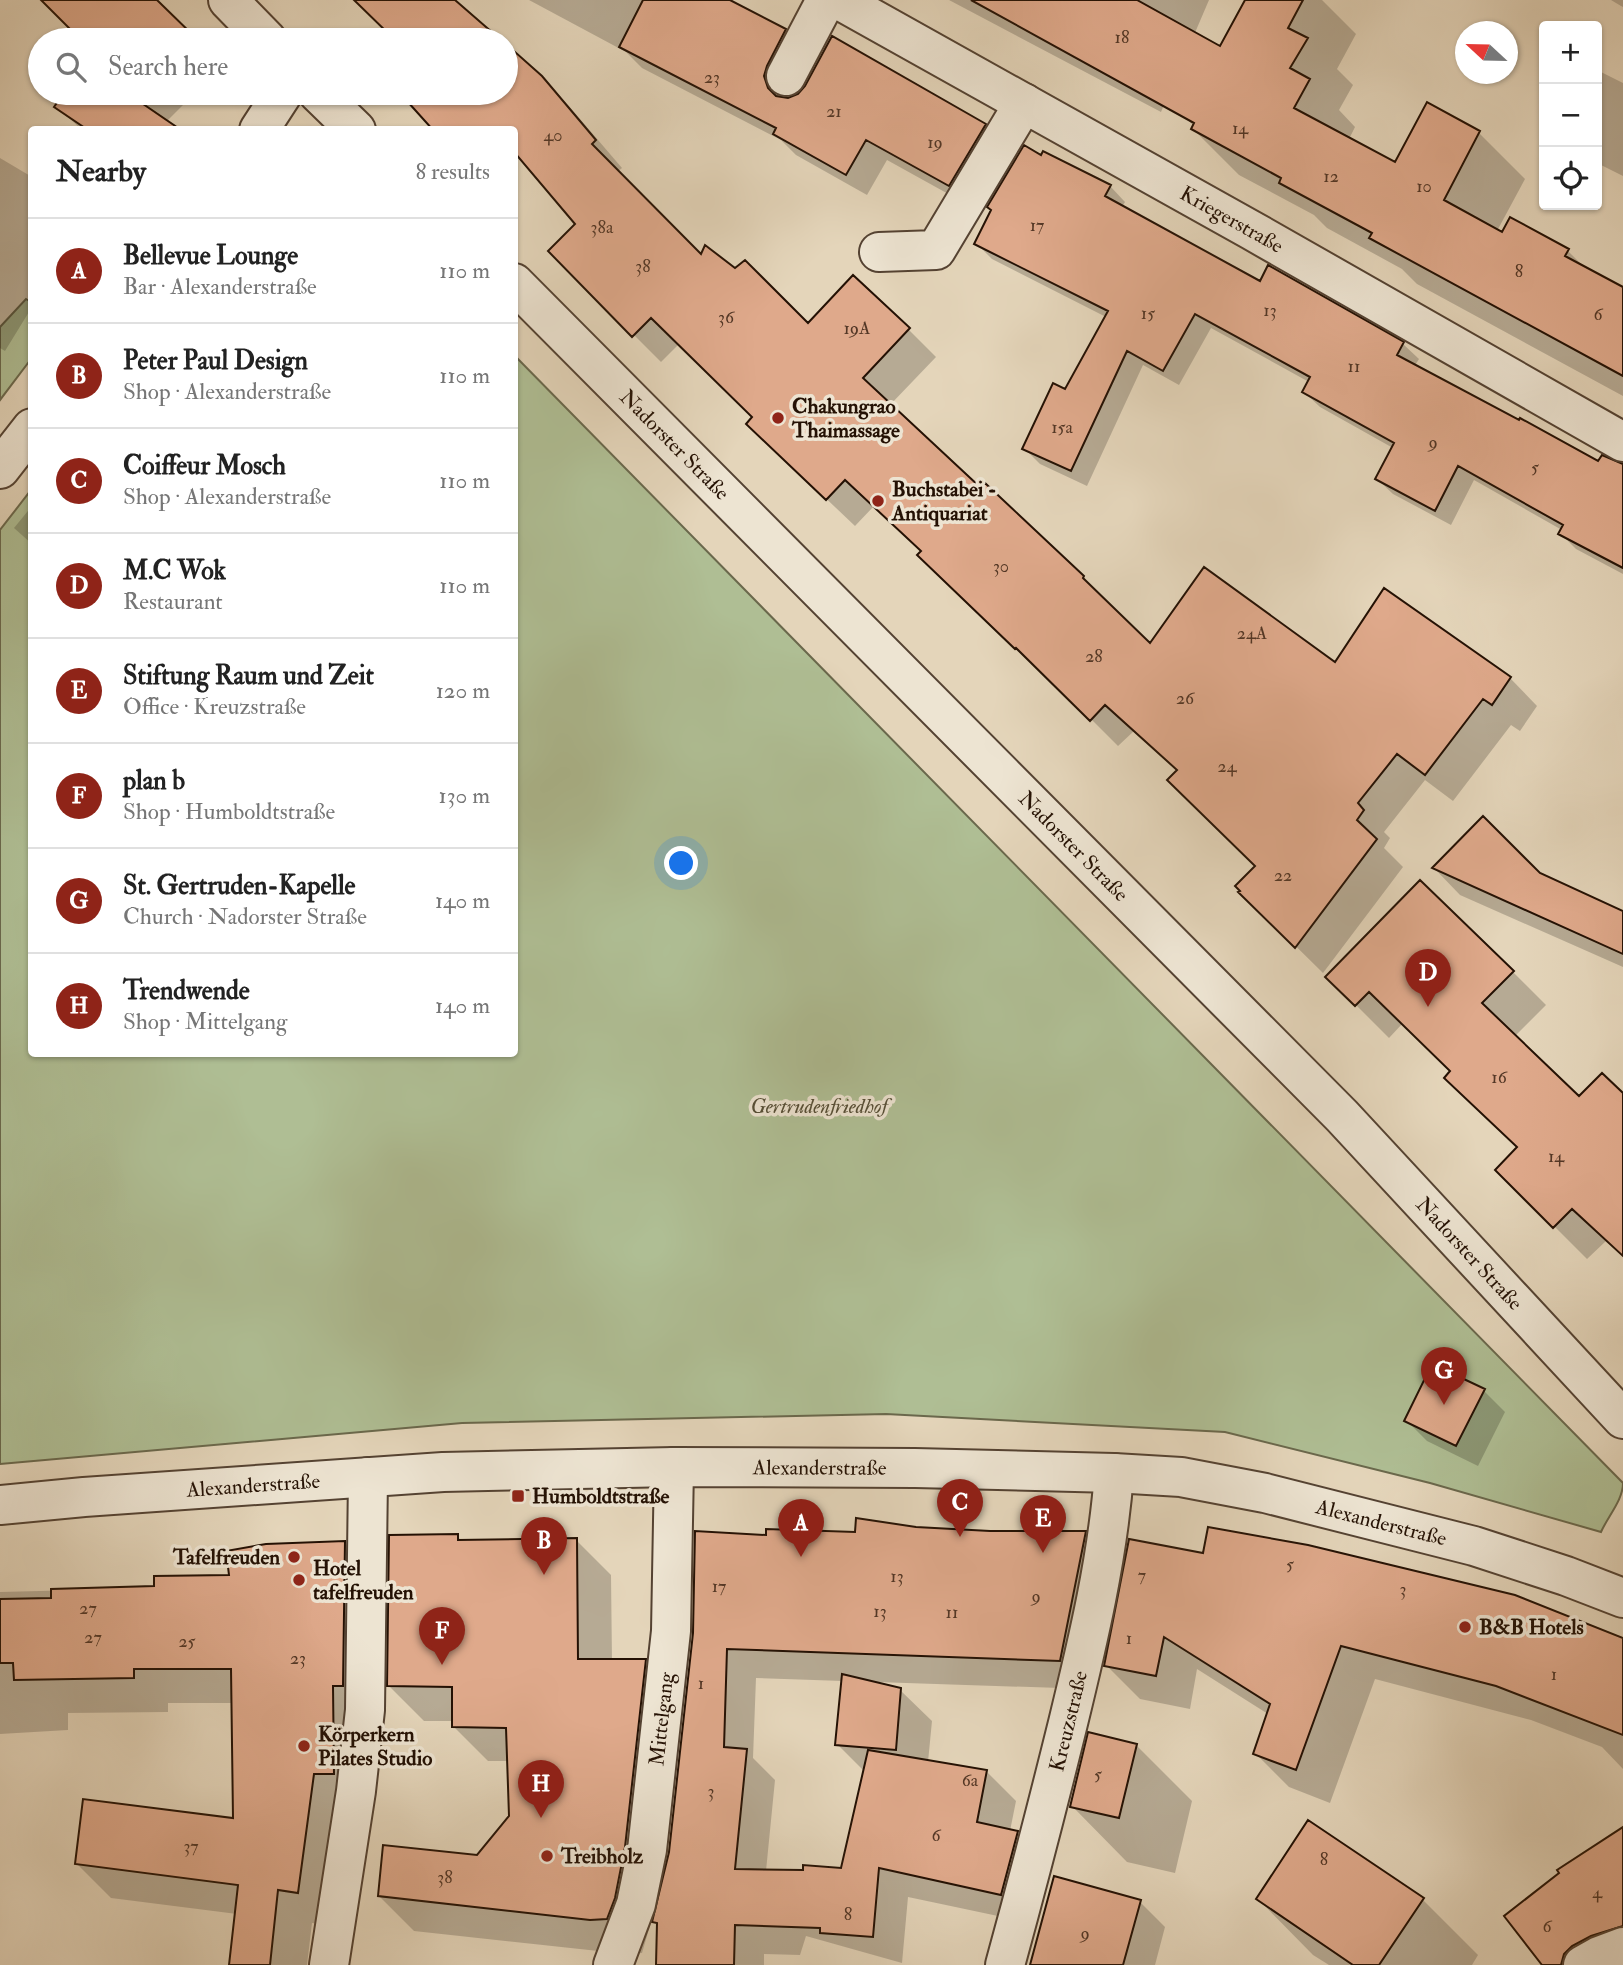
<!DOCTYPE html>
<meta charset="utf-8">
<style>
:root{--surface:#fff;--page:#f2f2f2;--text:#222;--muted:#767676;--line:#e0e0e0;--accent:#8f2418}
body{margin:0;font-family:"IM FELL Double Pica",serif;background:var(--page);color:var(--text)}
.controls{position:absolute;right:21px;top:21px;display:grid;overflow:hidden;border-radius:7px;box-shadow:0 2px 5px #0004}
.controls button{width:63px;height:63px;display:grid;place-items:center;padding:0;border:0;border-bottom:2px solid var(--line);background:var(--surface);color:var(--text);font:35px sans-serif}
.compass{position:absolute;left:1455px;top:21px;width:63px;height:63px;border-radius:50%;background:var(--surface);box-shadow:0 2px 5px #0004;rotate:292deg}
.you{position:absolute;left:682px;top:864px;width:24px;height:24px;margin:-18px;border:5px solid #fff;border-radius:50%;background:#1a73e8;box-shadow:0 0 0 10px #1a73e833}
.badge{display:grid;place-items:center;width:46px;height:46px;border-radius:50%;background:var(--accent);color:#fff;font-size:23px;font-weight:700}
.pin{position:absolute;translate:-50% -58px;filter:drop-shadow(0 2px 4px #0008)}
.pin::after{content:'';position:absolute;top:37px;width:24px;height:21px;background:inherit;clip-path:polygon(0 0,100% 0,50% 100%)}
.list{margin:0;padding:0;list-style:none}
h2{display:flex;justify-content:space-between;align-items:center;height:91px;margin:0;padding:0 28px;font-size:30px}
h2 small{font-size:23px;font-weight:400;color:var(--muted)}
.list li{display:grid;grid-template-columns:46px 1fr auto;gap:21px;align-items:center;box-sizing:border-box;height:105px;padding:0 28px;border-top:2px solid var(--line)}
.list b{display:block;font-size:26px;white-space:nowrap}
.list p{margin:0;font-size:23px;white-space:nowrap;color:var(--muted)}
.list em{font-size:23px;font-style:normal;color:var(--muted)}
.icon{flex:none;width:38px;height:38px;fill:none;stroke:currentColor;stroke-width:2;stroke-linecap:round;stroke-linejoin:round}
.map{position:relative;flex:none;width:1623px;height:1965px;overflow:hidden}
.search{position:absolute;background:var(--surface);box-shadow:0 2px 5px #0004;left:28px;top:28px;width:490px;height:77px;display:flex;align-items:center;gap:18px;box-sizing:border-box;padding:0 24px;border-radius:38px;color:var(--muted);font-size:26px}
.panel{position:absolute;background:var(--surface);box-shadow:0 2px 5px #0004;left:28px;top:126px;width:490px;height:931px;border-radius:7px}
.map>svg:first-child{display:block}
.green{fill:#afbe94;stroke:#6a684c;stroke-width:2}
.shadow{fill:#0003;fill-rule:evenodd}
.building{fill:#dfa98b;stroke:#241104;stroke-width:2}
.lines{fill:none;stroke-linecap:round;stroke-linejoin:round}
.minor-casing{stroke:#544232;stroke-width:42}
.minor{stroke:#ede4d2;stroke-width:38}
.poi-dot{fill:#8f2418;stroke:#ede4d2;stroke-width:2.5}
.labels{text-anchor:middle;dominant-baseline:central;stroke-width:7;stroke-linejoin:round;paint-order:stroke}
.number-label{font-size:18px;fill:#533726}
.street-label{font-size:21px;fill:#241104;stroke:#ede4d2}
.poi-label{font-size:21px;font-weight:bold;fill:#241104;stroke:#ede4d2;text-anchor:start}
.park-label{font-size:21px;font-style:italic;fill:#554e36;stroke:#ede4d2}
</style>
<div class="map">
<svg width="1623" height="1965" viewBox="0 0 1623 1965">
<rect width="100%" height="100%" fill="#e4d5ba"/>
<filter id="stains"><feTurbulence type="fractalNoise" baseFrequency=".00286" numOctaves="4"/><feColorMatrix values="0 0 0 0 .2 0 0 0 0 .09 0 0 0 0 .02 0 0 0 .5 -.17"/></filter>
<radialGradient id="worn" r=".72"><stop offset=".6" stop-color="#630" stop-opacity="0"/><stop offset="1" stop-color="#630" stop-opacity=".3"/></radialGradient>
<path class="green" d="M 26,299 L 31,302 L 31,359 L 0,400 L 0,327 Z
M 515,356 L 1623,1483 C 1623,1500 1608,1516 1601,1532 L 1430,1483 L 1225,1432 L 886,1414 L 462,1423 L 0,1464 L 0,530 L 31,490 L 32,1054 L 514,1054 Z"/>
<path class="shadow" d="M 43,0 L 154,0 L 195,40 L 66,40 L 62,36 L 70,27 Z
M 356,0 L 453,0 L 499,40 L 384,40 L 382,38 L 388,31 Z
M 529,0 L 726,0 L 785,30 L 806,51 L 787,87 L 784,99 L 985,125 L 1006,146 L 970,206 L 887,160 L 867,195 L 796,155 L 781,140 L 642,68 L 626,52 Z
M 949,0 L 1209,0 L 1161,112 Z
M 1247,0 L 1322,0 L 1356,34 L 1337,69 L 1353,85 L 1339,110 L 1355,127 L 1349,139 L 1396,164 L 1428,105 L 1479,133 L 1525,179 L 1497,231 L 1503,234 L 1511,219 L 1568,251 L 1587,270 L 1623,289 L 1623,396 L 1417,284 L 1402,269 L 1327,228 L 1314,215 L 1239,175 L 1193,129 L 1194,126 L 1184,116 Z
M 1611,0 L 1623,0 L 1623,7 L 1621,6 Z
M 506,47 L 568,105 L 622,168 L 617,172 L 701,257 L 808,325 L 853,277 L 909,330 L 936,357 L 890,405 L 981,490 L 1083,578 L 1150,646 L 1510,678 L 1537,706 L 1520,731 L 1511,725 L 1453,801 L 1425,780 L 1384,832 L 1390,838 L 1384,848 L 1403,867 L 1323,973 L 1241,892 L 1257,866 L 1178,771 L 1134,731 L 1118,746 L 1045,673 L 1043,675 L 946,582 L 922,552 L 874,506 L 855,526 L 776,451 L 754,418 L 679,344 L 661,362 L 550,251 L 577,224 L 520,156 L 514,161 L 514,130 L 409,101 L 418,93 L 506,93 Z
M 1597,70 L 1623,83 L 1623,176 L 1597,163 Z
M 66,93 L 195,93 L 166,122 L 178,130 L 82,130 L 56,106 Z
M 1042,157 L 1110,186 L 1125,202 L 1122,207 L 1261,283 L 1269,267 L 1403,344 L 1419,359 L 1414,367 L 1599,464 L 1623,465 L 1623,574 L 1576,549 L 1560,533 L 1562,530 L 1474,480 L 1451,525 L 1393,494 L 1377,479 L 1393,448 L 1320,407 L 1304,392 L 1309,382 L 1211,328 L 1179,385 L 1143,365 L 1087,486 L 1040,464 L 1024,448 L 1066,391 L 1106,317 L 992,259 L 976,243 Z
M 0,158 L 32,177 L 32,307 L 5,351 L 0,348 Z
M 32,506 L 32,544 L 14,528 Z
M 1434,868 L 1539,874 L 1623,912 L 1623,967 L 1460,895 Z
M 1513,972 L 1546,1005 L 1514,1037 L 1579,1099 L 1623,1095 L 1623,1257 L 1606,1241 L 1587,1259 L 1498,1170 L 1519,1148 L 1452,1072 L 1403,1023 L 1389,1038 L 1328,977 Z
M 1484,1391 L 1505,1412 L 1478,1466 L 1427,1441 L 1406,1420 Z
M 916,1528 L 990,1533 L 1085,1532 L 1115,1562 L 1090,1689 L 876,1682 L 900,1690 L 932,1721 L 928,1762 L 986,1771 L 1016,1801 L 1010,1831 L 1017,1832 L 1047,1862 L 1031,1923 L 908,1897 L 902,1963 L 806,1936 L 800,1955 L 764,1954 L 764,1965 L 658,1965 L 659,1926 L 652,1919 L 642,1953 L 626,1954 L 414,1931 L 379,1896 L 478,1857 L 511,1817 L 509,1761 L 488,1761 L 453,1726 L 454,1721 L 424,1721 L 389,1686 L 457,1536 L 462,1541 L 576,1540 L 611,1575 L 612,1661 L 645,1661 L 680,1696 L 656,1902 L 659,1903 L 670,1853 L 695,1633 L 767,1537 L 856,1534 ZM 756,1678 L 843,1681 L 837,1744 L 865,1772 L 843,1870 L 766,1871 L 775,1780 L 753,1758 Z
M 1130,1541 L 1623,1641 L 1623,1769 L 1602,1747 L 1531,1720 L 1375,1679 L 1330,1803 L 1289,1787 L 1255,1753 L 1268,1714 L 1197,1669 L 1190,1709 L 1140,1699 L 1106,1665 Z
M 345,1543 L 379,1577 L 332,1926 L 312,1923 L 307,1965 L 230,1965 L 237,1914 L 111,1898 L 77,1864 L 235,1820 L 233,1703 L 168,1703 L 168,1712 L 68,1713 L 68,1730 L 0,1734 L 0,1592 L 156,1588 L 231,1577 Z
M 1136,1745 L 1192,1801 L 1175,1873 L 1127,1862 L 1072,1806 Z
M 1623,1836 L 1623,1962 L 1619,1965 L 1544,1965 Z
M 1258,1899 L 1423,1900 L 1478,1955 L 1472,1965 L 1329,1965 L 1313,1955 Z
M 1140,1902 L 1165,1927 L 1155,1965 L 1032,1965 Z"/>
<path class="building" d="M 41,0 L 157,0 L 198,40 L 81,40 Z
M 354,0 L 455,0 L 501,40 L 395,40 Z
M 643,0 L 730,0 L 786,29 L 767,66 L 764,76 L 768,88 L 776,96 L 788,98 L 798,94 L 805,86 L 832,36 L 986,124 L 949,186 L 866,140 L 846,175 L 773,134 L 776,128 L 619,47 Z
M 971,0 L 1137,0 L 1220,46 L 1245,0 L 1303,0 L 1288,28 L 1308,38 L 1290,68 L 1310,79 L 1294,108 L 1395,162 L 1427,102 L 1480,131 L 1444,200 L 1502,232 L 1510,217 L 1569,249 L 1565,256 L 1623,287 L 1623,376 L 1369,238 L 1372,233 L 1279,183 L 1281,178 L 1191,129 L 1194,123 Z
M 506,44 L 542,76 L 596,140 L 592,144 L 701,254 L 705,245 L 735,268 L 745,260 L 808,323 L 853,275 L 910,328 L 863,378 L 981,488 L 985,483 L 1084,576 L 1083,578 L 1150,643 L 1204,567 L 1335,662 L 1384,588 L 1511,677 L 1492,705 L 1483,699 L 1425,775 L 1397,754 L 1358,803 L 1364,810 L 1357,820 L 1377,839 L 1295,948 L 1238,892 L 1240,891 L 1235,886 L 1255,866 L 1167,780 L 1177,770 L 1105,705 L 1090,721 L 1016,648 L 1015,649 L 917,555 L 921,551 L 845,480 L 826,500 L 746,424 L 752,417 L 651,318 L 632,337 L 548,251 L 575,224 L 514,152 L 514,130 L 433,130 L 407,101 L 416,93 L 506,93 Z
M 64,93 L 127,93 L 181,130 L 88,130 L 54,107 Z
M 1024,145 L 1041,155 L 1043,151 L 1111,185 L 1105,196 L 1260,281 L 1268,265 L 1404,342 L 1397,355 L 1519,420 L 1520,418 L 1598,461 L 1602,455 L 1623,464 L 1623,568 L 1558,534 L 1563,525 L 1458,466 L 1435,511 L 1375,479 L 1394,443 L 1302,392 L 1310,377 L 1195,314 L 1163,371 L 1127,351 L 1071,471 L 1022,449 L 1053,383 L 1065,389 L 1108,311 L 974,244 L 991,210 L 987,207 Z
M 1483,816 L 1540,873 L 1623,911 L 1623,954 L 1432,868 Z
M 1420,880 L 1514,971 L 1482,1003 L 1579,1096 L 1602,1073 L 1623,1093 L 1623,1256 L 1572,1209 L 1553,1228 L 1495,1170 L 1517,1147 L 1444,1078 L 1450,1071 L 1369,992 L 1355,1006 L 1325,977 Z
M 1432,1364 L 1485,1389 L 1456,1446 L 1404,1421 Z
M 856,1518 L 916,1527 L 990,1531 L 1086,1531 L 1060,1661 L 727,1649 L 724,1747 L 747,1749 L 735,1869 L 803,1870 L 803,1865 L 841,1868 L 868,1750 L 987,1770 L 977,1822 L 1018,1831 L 1001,1895 L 879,1868 L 873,1937 L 820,1933 L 820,1928 L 735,1925 L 734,1965 L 656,1965 L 657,1923 L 652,1922 L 669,1852 L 693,1633 L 695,1531 L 766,1535 L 766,1529 L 855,1532 Z
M 1208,1527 L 1308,1545 L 1515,1595 L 1623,1638 L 1623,1735 L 1496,1686 L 1341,1646 L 1296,1770 L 1253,1754 L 1270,1704 L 1164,1637 L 1156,1676 L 1104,1666 L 1129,1539 L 1203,1553 Z
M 458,1534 L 458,1540 L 577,1538 L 578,1659 L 646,1659 L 625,1847 L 615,1898 L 607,1919 L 590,1920 L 378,1896 L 383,1845 L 477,1855 L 509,1816 L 506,1728 L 452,1727 L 452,1687 L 387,1686 L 389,1535 Z
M 345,1541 L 343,1686 L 333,1686 L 334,1774 L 314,1774 L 298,1893 L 278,1890 L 270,1965 L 229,1965 L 238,1885 L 75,1864 L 83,1799 L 233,1818 L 231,1669 L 134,1669 L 134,1678 L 14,1680 L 13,1663 L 0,1663 L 0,1599 L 51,1598 L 51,1589 L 154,1586 L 154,1576 L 229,1575 L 226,1551 L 266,1544 Z
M 842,1674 L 901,1688 L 896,1750 L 835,1745 Z
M 1088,1732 L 1137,1744 L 1119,1818 L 1070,1807 Z
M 1308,1820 L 1424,1898 L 1379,1965 L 1353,1965 L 1256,1899 Z
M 1623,1827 L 1623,1926 L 1591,1936 L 1572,1946 L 1564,1954 L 1561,1965 L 1542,1965 L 1504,1916 L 1559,1873 L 1557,1870 Z
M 1054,1876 L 1141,1900 L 1123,1965 L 1030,1965 Z"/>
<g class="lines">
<g class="minor-casing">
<g id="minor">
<path d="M 228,0 L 267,40"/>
<path id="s1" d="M 839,0 L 1251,230 L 1623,442"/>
<path d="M 786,76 L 826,0"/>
<path d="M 318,93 L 356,130"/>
<path d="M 259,130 L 283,93"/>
<path d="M 879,252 L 936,250 L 1024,103"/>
<path id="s2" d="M 514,283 L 1342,1116 L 1623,1419"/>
<path d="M 0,469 L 32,428"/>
<path id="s3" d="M 0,1505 L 84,1497 L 443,1472 L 674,1467 L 915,1468 L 1114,1473 L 1181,1477 L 1265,1493 L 1474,1546 L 1566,1576 L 1623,1598"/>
<path d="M 329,1965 L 356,1791 L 365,1710 L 368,1477"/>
<path id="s4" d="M 613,1965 L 636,1904 L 647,1850 L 671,1631 L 674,1467"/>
<path id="s5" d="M 1005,1965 C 1027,1885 1048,1804 1068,1723 C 1088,1641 1108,1557 1114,1473"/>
<path d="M 1583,1965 L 1599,1956 L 1623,1947"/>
</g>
</g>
<use href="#minor" class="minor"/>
</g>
<g class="poi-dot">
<circle cx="778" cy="418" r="7"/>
<circle cx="878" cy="501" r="7"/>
<rect x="511" y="1489" width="14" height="14" rx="3.5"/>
<circle cx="294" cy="1557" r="7"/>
<circle cx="299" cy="1580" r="7"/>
<circle cx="1465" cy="1627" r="7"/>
<circle cx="304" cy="1746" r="7"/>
<circle cx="547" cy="1856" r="7"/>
</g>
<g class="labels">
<g class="number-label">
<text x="1122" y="37">18</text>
<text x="712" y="77">23</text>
<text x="834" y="111">21</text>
<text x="1240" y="128">14</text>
<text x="553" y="135">40</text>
<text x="935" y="142">19</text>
<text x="1331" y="176">12</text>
<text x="1424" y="186">10</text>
<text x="1037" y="225">17</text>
<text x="602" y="227">38a</text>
<text x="643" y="266">38</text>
<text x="1519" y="271">8</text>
<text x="1270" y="310">13</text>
<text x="1148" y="313">15</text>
<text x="1598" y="314">6</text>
<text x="726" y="317">36</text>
<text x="857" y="328">19A</text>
<text x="1354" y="366">11</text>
<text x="1062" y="427">15a</text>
<text x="1433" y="442">9</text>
<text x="1535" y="467">5</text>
<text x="1001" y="566">30</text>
<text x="1252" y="633">24A</text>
<text x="1094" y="656">28</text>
<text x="1185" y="698">26</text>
<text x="1227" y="766">24</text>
<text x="1283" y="875">22</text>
<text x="1499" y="1077">16</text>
<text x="1556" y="1156">14</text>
<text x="1290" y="1564">5</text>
<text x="1142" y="1575">7</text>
<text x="897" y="1576">13</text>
<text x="719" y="1586">17</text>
<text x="1403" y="1589">3</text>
<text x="1036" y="1596">9</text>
<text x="88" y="1608">27</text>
<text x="880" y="1611">13</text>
<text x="952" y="1612">11</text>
<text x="93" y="1637">27</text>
<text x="1129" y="1638">1</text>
<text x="187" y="1641">25</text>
<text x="298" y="1658">23</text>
<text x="1554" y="1674">1</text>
<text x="701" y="1683">1</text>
<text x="1098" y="1774">5</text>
<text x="970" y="1780">6a</text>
<text x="711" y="1791">3</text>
<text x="936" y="1835">6</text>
<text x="191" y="1846">37</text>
<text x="1324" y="1859">8</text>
<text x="445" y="1877">38</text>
<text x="1597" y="1892">4</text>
<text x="848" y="1914">8</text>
<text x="1547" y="1926">6</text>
<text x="1085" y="1933">9</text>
</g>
<g class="street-label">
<text stroke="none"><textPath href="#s1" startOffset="450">Kriegerstraße</textPath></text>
<text stroke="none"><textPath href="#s2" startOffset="228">Nadorster Straße</textPath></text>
<text stroke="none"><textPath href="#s2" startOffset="794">Nadorster Straße</textPath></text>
<text stroke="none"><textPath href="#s2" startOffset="1362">Nadorster Straße</textPath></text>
<text stroke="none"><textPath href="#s3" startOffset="821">Alexanderstraße</textPath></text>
<text stroke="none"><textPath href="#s3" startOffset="254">Alexanderstraße</textPath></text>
<text stroke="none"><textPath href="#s3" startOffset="1388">Alexanderstraße</textPath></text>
<text stroke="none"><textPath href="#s4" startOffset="252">Mittelgang</textPath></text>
<text stroke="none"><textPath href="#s5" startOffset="252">Kreuzstraße</textPath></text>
</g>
<g class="poi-label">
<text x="792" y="406">Chakungrao<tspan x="792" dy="24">Thaimassage</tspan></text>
<text x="892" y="489">Buchstabei -<tspan x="892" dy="24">Antiquariat</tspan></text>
<text x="532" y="1496">Humboldtstraße</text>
<text x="280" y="1557" text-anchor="end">Tafelfreuden</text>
<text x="313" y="1568">Hotel<tspan x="313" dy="24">tafelfreuden</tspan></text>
<text x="1479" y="1627">B&amp;B Hotels</text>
<text x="318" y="1734">Körperkern<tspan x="318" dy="24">Pilates Studio</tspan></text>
<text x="561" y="1856">Treibholz</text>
</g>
<g class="park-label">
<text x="819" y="1106">Gertrudenfriedhof</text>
</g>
</g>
<rect width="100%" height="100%" filter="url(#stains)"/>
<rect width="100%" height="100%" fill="url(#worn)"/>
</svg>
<div class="controls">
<button>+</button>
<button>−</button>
<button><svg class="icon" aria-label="locate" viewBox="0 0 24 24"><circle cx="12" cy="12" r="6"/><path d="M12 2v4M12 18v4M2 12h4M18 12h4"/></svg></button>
</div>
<svg class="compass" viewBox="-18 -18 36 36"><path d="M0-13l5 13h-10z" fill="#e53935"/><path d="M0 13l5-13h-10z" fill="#767676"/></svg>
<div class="you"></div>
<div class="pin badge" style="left:801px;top:1557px">A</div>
<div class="pin badge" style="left:544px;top:1575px">B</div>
<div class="pin badge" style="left:960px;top:1537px">C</div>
<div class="pin badge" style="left:1428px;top:1007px">D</div>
<div class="pin badge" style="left:1043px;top:1553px">E</div>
<div class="pin badge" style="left:442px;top:1665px">F</div>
<div class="pin badge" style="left:1444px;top:1405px">G</div>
<div class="pin badge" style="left:541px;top:1818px">H</div>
<div class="search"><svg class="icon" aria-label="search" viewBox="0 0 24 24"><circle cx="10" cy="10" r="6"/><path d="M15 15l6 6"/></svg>Search here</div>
<section class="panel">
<h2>Nearby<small>8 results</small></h2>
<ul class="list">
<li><span class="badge">A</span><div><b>Bellevue Lounge</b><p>Bar · Alexanderstraße</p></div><em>110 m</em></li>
<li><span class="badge">B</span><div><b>Peter Paul Design</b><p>Shop · Alexanderstraße</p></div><em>110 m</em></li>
<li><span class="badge">C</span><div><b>Coiffeur Mosch</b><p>Shop · Alexanderstraße</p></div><em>110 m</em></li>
<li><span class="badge">D</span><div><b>M.C Wok</b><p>Restaurant</p></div><em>110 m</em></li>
<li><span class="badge">E</span><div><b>Stiftung Raum und Zeit</b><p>Office · Kreuzstraße</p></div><em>120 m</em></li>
<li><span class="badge">F</span><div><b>plan b</b><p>Shop · Humboldtstraße</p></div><em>130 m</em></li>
<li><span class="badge">G</span><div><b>St. Gertruden-Kapelle</b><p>Church · Nadorster Straße</p></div><em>140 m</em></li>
<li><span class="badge">H</span><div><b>Trendwende</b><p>Shop · Mittelgang</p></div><em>140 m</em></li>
</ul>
</section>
</div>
